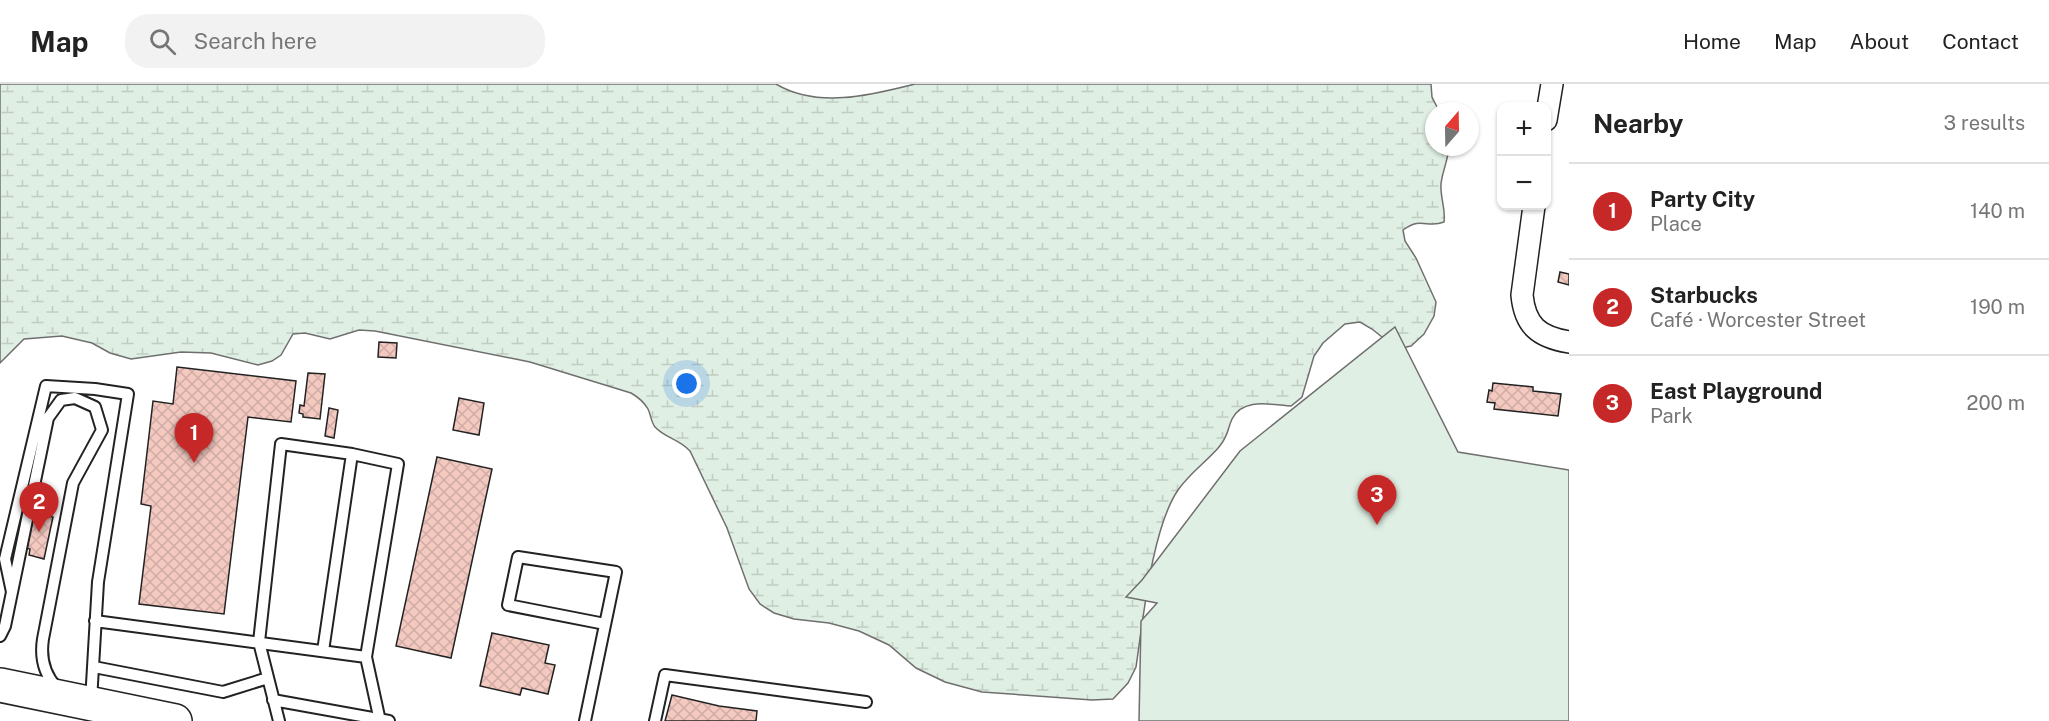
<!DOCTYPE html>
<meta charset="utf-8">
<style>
:root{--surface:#fff;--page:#f2f2f2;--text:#222;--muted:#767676;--line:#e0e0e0;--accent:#c62828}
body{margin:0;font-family:"Public Sans",sans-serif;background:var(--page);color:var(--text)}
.controls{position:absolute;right:18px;top:18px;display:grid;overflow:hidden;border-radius:12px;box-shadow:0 2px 4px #0004}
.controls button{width:54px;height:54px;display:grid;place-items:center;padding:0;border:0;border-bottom:2px solid var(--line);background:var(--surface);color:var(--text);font:30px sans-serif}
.compass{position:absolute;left:1425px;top:18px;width:54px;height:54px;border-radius:50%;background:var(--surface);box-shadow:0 2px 4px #0004;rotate:20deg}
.you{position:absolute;left:687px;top:300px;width:21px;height:21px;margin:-15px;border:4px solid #fff;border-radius:50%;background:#1a73e8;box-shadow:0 0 0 9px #1a73e833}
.badge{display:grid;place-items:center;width:39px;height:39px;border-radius:50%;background:var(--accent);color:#fff;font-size:20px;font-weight:700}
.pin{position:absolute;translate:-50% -50px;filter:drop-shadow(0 2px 3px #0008)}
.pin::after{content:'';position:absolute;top:32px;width:21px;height:18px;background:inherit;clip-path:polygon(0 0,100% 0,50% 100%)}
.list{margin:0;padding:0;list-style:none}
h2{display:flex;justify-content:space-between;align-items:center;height:78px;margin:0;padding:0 24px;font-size:26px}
h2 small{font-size:20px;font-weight:400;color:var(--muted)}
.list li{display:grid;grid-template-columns:39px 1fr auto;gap:18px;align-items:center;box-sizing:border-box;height:96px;padding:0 24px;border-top:2px solid var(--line)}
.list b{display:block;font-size:22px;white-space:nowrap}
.list p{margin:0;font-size:20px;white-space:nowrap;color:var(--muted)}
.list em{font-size:20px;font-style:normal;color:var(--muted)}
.icon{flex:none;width:33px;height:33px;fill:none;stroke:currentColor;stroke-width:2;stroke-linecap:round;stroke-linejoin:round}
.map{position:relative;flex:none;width:1569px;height:637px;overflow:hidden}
header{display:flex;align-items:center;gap:36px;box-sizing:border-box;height:84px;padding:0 30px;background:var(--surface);border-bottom:2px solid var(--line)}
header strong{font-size:28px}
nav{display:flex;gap:33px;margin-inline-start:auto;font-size:21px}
.search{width:420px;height:54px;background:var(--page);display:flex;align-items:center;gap:15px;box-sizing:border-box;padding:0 21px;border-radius:24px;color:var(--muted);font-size:22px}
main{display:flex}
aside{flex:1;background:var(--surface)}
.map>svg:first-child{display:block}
.wetland{fill:url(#wetland-marsh);stroke:#6f6f6f;stroke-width:1.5}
.green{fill:#e0efe3;stroke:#6f6f6f;stroke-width:1.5}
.building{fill:url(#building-cross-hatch);stroke:#222;stroke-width:1.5}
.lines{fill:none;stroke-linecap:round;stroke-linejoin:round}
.lane-casing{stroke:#222;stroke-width:14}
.street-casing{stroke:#222;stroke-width:24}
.highway-casing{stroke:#222;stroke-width:36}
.lane{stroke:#fff;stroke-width:10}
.street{stroke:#fff;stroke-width:21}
.highway{stroke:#fff;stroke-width:33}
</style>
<header>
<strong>Map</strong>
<div class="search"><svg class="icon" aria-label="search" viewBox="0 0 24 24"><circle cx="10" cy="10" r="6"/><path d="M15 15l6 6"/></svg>Search here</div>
<nav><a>Home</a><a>Map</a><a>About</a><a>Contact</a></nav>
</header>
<main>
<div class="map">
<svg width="1569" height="637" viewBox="0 0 1569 637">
<defs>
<pattern id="wetland-marsh" width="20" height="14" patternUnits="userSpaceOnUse" patternTransform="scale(1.5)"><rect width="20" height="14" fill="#e0efe3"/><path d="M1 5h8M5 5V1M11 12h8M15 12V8" fill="none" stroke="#c0cdc2"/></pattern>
<pattern id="building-cross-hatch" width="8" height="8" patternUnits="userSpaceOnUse" patternTransform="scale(1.5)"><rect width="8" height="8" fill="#f3c9c0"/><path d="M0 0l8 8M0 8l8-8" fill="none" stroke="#d0aca5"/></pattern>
</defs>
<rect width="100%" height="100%" fill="#fff"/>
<path class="wetland" d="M 0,0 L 776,0 C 818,25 871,11 915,0 L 1431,0 L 1432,13 L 1439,27 L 1434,27 L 1434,63 L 1449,63 C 1448,76 1442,89 1441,100 C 1440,114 1446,125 1444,138 C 1427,145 1422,132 1403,146 L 1405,157 L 1416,174 L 1436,218 L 1434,232 L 1424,250 L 1411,262 L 1397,265 L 1372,245 L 1360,238 L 1345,240 L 1323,259 L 1314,272 L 1302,313 L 1291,322 C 1272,321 1243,313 1232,335 C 1227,346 1229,351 1219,363 C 1206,378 1189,390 1178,406 C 1152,444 1143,536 1136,583 L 1128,599 L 1113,615 L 1092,616 L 982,608 L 945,598 L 916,584 L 889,561 L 859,547 L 829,539 L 794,535 L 774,529 L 760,520 L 749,505 L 727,444 L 690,367 C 679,355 665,354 655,343 C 651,338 651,331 648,325 C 644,318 638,313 631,309 L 530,278 L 375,247 L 359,246 L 330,255 L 305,249 L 293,250 L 281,271 L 272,277 L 258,281 L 211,269 L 181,268 L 131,275 L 110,269 L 92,259 L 62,252 L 24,255 L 0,279 Z"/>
<path class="green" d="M 1395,243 L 1458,368 L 1569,386 L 1569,637 L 1139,637 L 1141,537 L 1157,519 L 1126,513 L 1142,496 L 1240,367 Z"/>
<path class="building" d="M 1560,188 L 1569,190 L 1569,201 L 1558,198 Z
M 379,258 L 397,259 L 396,274 L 378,273 Z
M 177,283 L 296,297 L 291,338 L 248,333 L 224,530 L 139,520 L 151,422 L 141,420 L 153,317 L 173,320 Z
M 308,289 L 325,290 L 320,335 L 303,333 L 303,330 L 299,329 L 300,321 L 304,322 Z
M 1493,299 L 1533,303 L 1533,307 L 1561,310 L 1558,332 L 1494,325 L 1495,319 L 1487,318 L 1489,306 L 1492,307 Z
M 459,314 L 484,319 L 479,351 L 453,346 Z
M 329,324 L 338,326 L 334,354 L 325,352 Z
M 437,373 L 492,385 L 451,574 L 396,562 Z
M 33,429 L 53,433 L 44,475 L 29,471 L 30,465 L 25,464 Z
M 492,549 L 549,561 L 545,579 L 555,581 L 548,610 L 522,604 L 520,611 L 480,602 Z
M 672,611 L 719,622 L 757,627 L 756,637 L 665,637 Z"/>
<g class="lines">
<g class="lane-casing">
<path id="lane" d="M 12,508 L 5,475 L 46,302 L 95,305 L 128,310 L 98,498 L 91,617
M 95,537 L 366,573
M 0,552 L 5,542 L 48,334 L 61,316 L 75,314 L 95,323 L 102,346 L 73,399 L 43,555 C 40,574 44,590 57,604
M 323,567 L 352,370
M 94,583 L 223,608 L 268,594
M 273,616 L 389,637
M 279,637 L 259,558 L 281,360 L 352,370 L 398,380 L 366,573 L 380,637
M 585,637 L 616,488 L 518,473 L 508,521 L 605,540
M 655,637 L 665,591 L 866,618"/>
</g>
<g class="street-casing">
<path id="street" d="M 1546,36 L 1552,0
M 1534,122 L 1522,211 C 1525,242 1539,253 1569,258"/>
</g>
<g class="highway-casing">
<path id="highway" d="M 0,601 L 175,637"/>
</g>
<use href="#lane" class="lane"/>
<use href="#street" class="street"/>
<use href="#highway" class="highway"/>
</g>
</svg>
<div class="controls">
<button>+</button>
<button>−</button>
</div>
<svg class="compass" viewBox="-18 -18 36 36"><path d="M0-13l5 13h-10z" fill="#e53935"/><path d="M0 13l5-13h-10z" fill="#767676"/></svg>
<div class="you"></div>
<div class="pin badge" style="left:194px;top:379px">1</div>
<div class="pin badge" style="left:39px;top:448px">2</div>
<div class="pin badge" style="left:1377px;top:441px">3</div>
</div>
<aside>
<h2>Nearby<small>3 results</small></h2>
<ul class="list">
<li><span class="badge">1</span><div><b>Party City</b><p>Place</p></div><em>140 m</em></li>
<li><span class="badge">2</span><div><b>Starbucks</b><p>Café · Worcester Street</p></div><em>190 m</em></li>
<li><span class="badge">3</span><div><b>East Playground</b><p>Park</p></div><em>200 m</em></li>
</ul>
</aside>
</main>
